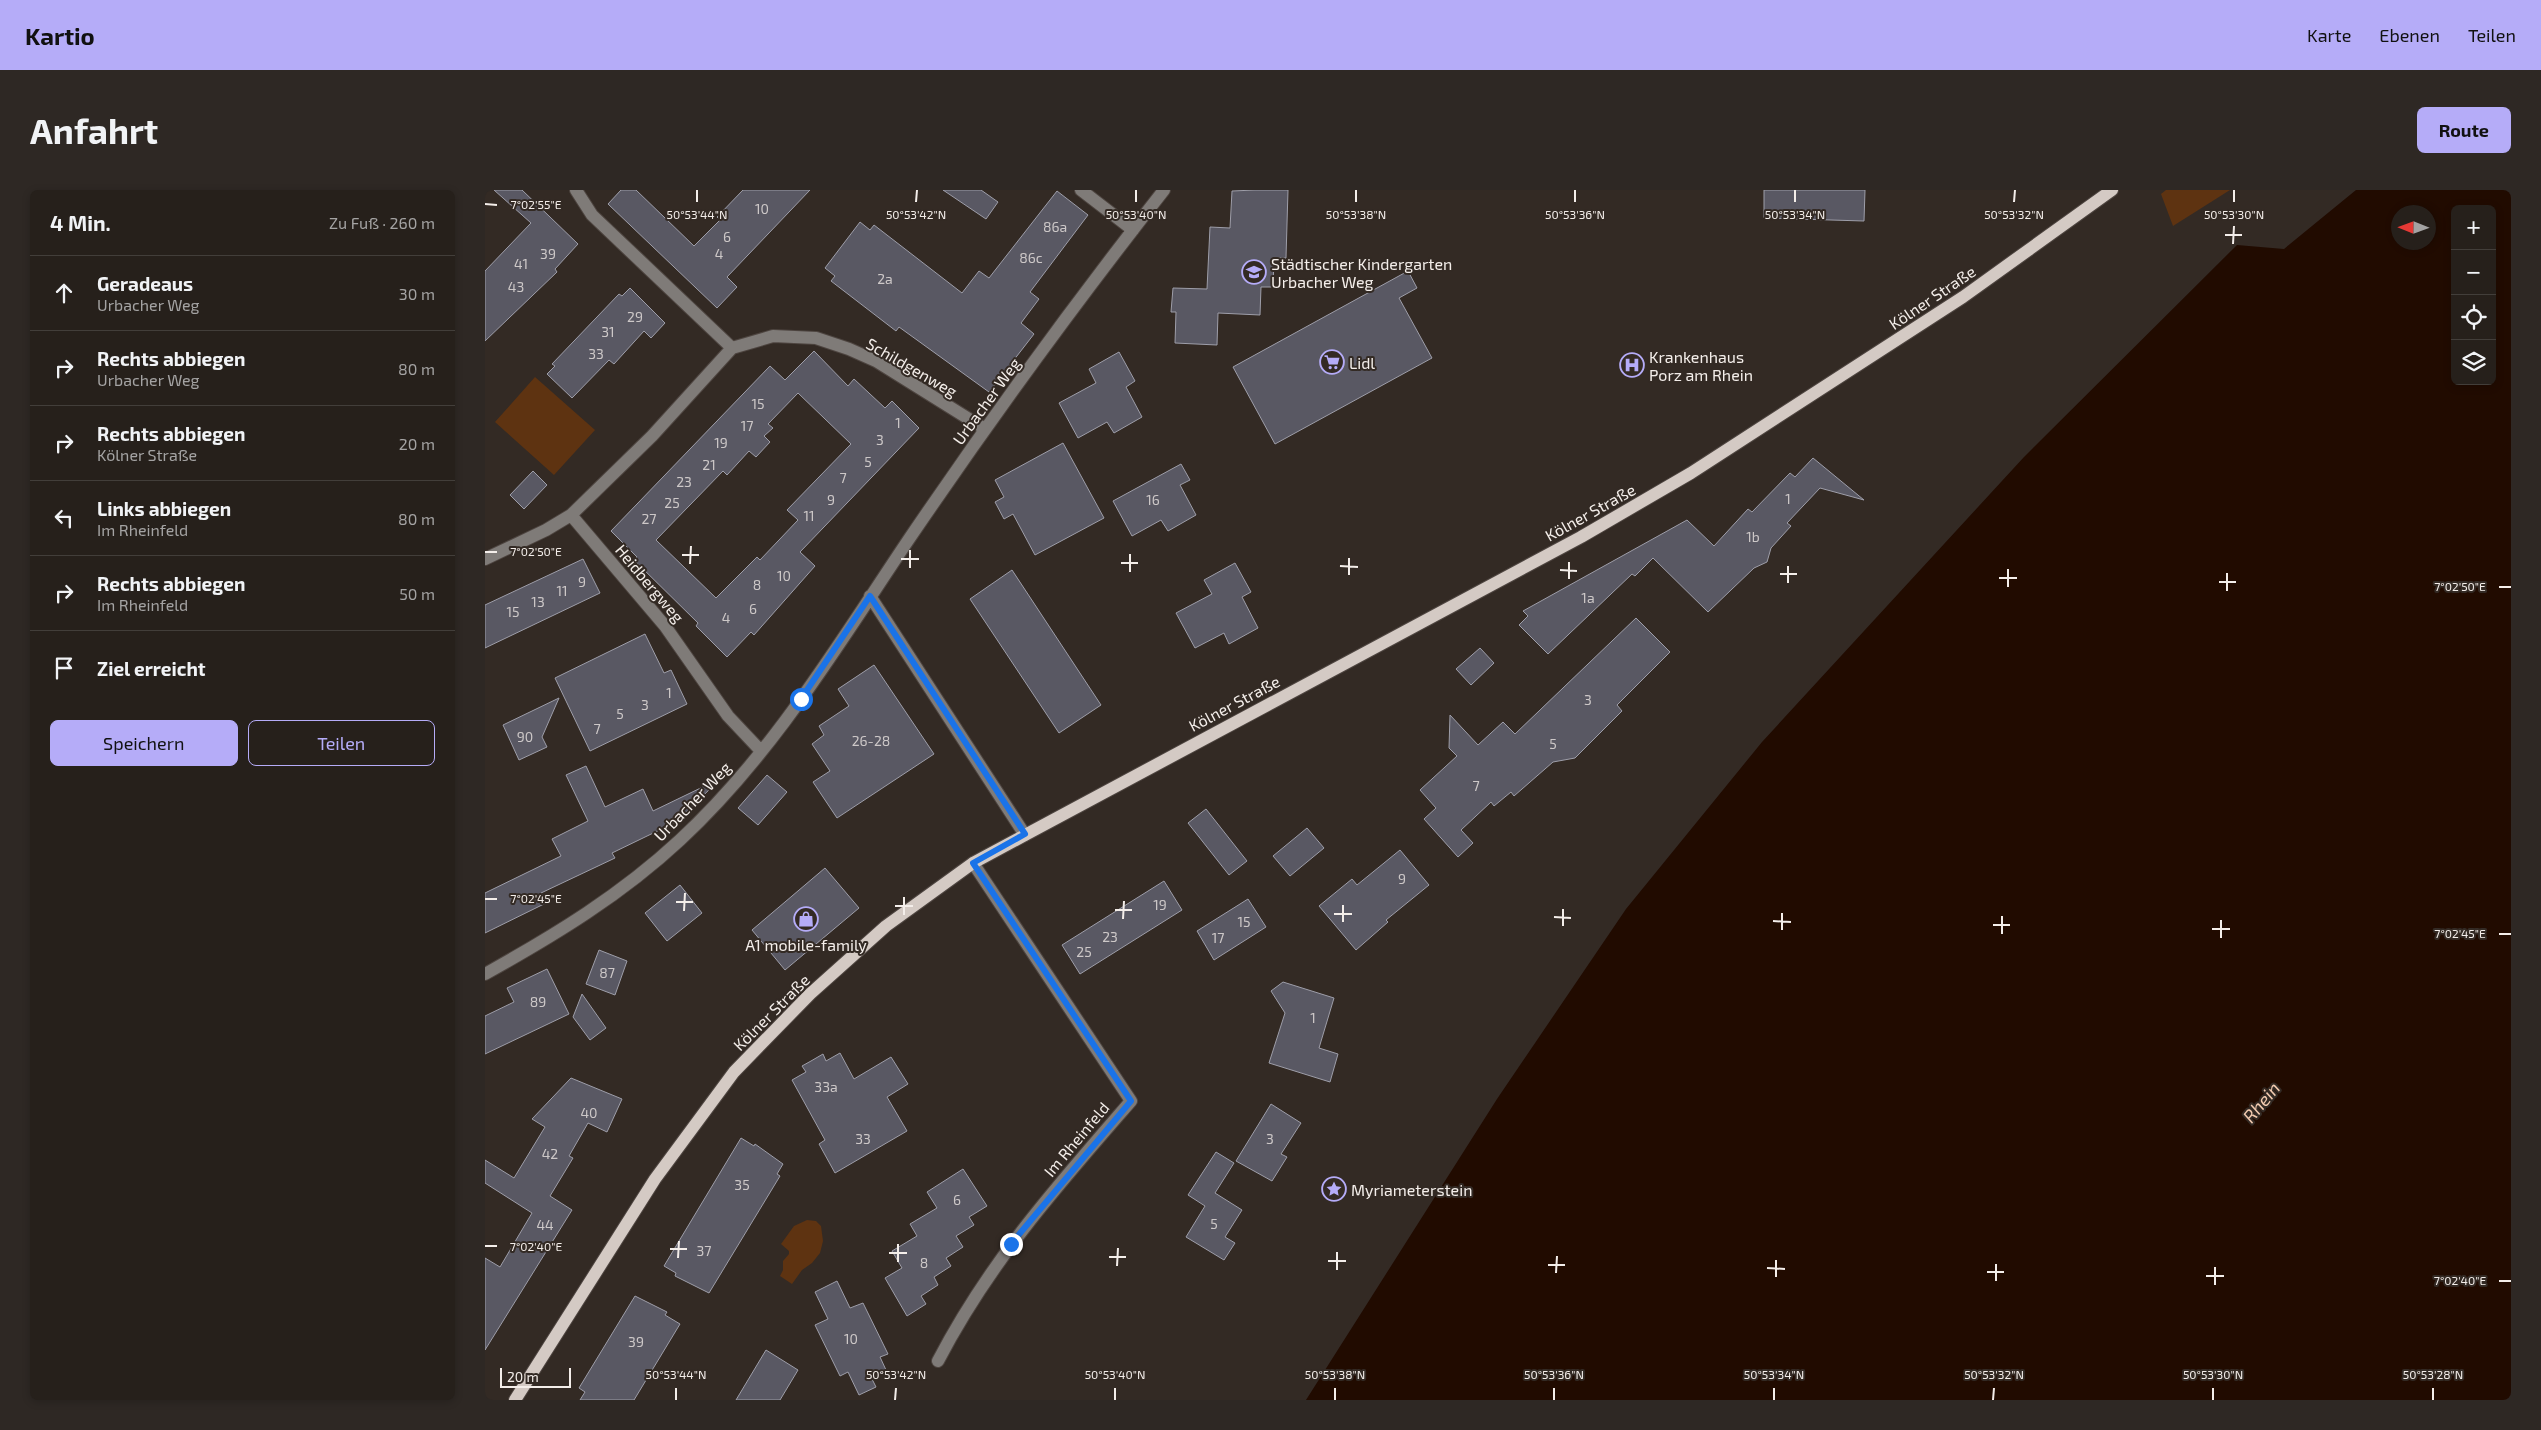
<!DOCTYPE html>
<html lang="de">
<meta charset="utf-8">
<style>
:root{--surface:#26201b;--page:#2e2824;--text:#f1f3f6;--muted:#a4a3a3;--line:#423e3a;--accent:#b5acf8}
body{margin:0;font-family:"Exo 2",sans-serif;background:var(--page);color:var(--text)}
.controls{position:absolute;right:15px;top:15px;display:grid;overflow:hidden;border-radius:8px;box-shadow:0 2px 8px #0003}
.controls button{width:45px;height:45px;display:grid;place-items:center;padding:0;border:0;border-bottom:1px solid var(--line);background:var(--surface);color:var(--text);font:25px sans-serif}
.compass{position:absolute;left:1906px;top:15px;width:45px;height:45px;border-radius:50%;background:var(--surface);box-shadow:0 2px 8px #0003;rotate:271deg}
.scale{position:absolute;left:15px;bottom:12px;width:71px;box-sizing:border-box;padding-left:5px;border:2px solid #f4eeea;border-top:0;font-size:14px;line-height:18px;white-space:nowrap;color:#f4eeea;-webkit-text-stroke:4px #332a24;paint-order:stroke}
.stop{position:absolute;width:15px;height:15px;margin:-11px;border:4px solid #1a73e8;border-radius:50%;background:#fff}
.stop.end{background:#1a73e8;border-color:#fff;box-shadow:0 1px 5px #0008}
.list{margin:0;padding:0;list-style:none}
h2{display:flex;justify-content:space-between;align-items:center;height:65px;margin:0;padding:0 20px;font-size:21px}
h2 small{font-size:16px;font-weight:400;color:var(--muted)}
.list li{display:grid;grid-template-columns:32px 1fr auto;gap:15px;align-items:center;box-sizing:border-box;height:75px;padding:0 20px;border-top:1px solid var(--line)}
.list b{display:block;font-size:19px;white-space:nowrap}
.list p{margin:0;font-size:16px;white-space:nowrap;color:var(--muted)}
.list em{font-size:16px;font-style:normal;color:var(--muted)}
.actions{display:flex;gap:10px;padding:15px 20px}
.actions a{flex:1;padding:11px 0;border:1px solid var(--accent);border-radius:8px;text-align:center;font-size:18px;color:var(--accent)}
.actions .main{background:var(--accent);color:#111}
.icon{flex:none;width:28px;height:28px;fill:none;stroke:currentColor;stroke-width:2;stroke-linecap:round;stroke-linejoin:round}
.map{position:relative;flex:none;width:2026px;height:1210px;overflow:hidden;border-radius:8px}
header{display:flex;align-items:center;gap:30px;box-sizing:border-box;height:70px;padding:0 25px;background:var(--accent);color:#111}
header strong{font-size:24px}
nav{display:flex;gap:28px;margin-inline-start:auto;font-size:18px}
.intro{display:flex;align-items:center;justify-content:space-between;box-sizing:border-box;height:120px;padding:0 30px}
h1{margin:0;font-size:35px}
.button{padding:12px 22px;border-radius:8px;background:var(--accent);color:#111;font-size:18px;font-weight:700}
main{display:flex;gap:30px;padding:0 30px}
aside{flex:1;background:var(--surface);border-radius:8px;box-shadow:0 2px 8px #0003}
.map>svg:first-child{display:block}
.green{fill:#5e3311}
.water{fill:#210b00;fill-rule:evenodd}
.building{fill:#595863;stroke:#9e9ea9;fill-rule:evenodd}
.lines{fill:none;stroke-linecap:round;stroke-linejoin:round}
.minor-casing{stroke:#4e4540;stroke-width:14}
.major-casing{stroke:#4e4540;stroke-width:14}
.minor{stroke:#7f7b78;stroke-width:12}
.major{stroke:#d4cac4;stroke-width:12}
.route{stroke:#1a73e8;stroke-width:6}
.ticks{fill:none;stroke:#f4eeea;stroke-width:2}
.labels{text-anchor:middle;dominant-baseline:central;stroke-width:4;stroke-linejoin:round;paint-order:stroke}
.number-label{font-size:14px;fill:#cdc8c8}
.poi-label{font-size:16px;fill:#f4eeea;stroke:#332a24;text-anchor:start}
.street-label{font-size:16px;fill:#f4eeea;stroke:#332a24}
.water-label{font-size:18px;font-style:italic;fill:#f3cbb0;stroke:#332a24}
.ticks-label{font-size:12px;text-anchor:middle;fill:#f4eeea;stroke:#332a24;stroke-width:4;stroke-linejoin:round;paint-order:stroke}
</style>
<header>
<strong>Kartio</strong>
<nav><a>Karte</a><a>Ebenen</a><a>Teilen</a></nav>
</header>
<div class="intro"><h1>Anfahrt</h1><a class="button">Route</a></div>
<main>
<aside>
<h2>4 Min.<small>Zu Fuß · 260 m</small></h2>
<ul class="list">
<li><svg class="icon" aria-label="ahead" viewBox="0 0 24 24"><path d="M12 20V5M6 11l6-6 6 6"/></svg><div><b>Geradeaus</b><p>Urbacher Weg</p></div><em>30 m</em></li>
<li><svg class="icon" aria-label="right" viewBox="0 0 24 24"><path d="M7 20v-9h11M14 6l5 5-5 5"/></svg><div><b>Rechts abbiegen</b><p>Urbacher Weg</p></div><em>80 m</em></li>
<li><svg class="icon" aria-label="right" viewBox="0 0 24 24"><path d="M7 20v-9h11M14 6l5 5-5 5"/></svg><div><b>Rechts abbiegen</b><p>Kölner Straße</p></div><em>20 m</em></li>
<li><svg class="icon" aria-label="left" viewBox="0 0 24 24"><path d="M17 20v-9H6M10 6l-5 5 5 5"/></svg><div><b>Links abbiegen</b><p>Im Rheinfeld</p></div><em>80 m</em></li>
<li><svg class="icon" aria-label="right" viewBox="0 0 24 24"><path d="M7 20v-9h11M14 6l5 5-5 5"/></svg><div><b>Rechts abbiegen</b><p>Im Rheinfeld</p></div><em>50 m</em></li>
<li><svg class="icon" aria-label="arrive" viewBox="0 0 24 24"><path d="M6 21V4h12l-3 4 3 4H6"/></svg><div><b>Ziel erreicht</b></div></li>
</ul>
<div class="actions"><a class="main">Speichern</a><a>Teilen</a></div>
</aside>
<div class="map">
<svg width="2026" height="1210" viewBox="0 0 2026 1210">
<rect width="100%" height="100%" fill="#332a24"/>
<path class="green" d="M 1681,0 L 1745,0 L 1688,36 L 1676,4 Z
M 50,187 L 110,240 L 69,285 L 10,232 Z
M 322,1030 L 331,1031 L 336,1036 L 338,1051 L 335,1063 L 327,1073 L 317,1080 L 307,1094 L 295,1086 L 298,1080 L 298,1071 L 304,1064 L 304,1061 L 296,1054 L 309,1036 Z"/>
<path class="water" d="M 1871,0 L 2026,0 L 2026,1210 L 821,1210 L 1012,909 L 1141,719 L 1277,552 L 1539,267 L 1752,55 L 1799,59 ZM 1970,19 L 2007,19 L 2007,191 L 1970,191 ZM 1914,22 L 1944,22 L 1944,52 L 1914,52 Z"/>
<path class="building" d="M 9,0 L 37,0 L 93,54 L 70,79 L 72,82 L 0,151 L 0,81 L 46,33 Z
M 136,0 L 151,0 L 209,56 L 235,30 L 232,27 L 258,0 L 325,0 L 242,87 L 252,97 L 232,118 L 123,14 Z
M 458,0 L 496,0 L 513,12 L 501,29 Z
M 770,0 L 803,0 L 801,68 L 789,68 L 788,97 L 776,97 L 775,125 L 733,123 L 732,155 L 690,153 L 691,122 L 686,122 L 688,98 L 722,99 L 725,37 L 745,38 L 747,1 Z
M 1279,0 L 1380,0 L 1379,31 L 1279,28 Z
M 572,1 L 603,25 L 545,102 L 554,109 L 536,133 L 549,144 L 504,202 L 414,137 L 411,141 L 346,91 L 350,86 L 340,78 L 375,32 L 385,40 L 389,35 L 477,103 L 494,81 L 504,88 Z
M 923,81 L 932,98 L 914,108 L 947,168 L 790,254 L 748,177 Z
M 145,98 L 180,133 L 166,148 L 159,141 L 129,174 L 124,170 L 87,208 L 62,184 L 70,176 L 67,174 L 134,104 L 137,106 Z
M 329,161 L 363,196 L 369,189 L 400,218 L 407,211 L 434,238 L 315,362 L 330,376 L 269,445 L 266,442 L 242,467 L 211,436 L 213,433 L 149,370 L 152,367 L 126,341 L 285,176 L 300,190 ZM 313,203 L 366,254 L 302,320 L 313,330 L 275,370 L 272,367 L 231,408 L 171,350 L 238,281 L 242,285 L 264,261 L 271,267 L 285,252 L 279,246 L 288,238 L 283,234 Z
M 634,162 L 650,191 L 641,197 L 657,227 L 629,243 L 622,232 L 593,248 L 574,213 L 611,193 L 604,179 Z
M 578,253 L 619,328 L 550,365 L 528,324 L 519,329 L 510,312 L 519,307 L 510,290 Z
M 1328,268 L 1379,310 L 1335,298 L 1302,333 L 1306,336 L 1286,358 L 1282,372 L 1269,378 L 1223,422 L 1168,368 L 1150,386 L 1147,384 L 1063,464 L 1034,435 L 1043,426 L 1038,421 L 1202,330 L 1229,356 L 1263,319 L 1267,322 L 1305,283 L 1310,287 Z
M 696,274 L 705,290 L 695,295 L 711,325 L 683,341 L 676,330 L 647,346 L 628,311 Z
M 48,281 L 62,295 L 39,319 L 25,305 Z
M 98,369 L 115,403 L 0,458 L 0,415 Z
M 750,373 L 766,402 L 757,407 L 773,438 L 744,454 L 739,443 L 710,458 L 691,423 L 727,404 L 719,390 Z
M 527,380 L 616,515 L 574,543 L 485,409 Z
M 1151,428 L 1185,462 L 1132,515 L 1137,521 L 1090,568 L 1068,572 L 1029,606 L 1026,602 L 1009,616 L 1006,612 L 976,640 L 988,653 L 973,667 L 939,629 L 951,618 L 935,600 L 972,566 L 964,558 L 965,525 L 993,555 L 1018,532 L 1030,544 Z
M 160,444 L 179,483 L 186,480 L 202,514 L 105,561 L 70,488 Z
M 995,458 L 1009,473 L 986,495 L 971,479 Z
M 389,475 L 449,564 L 352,628 L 328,592 L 345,581 L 327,554 L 339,545 L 334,536 L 364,516 L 353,499 Z
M 74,508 L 57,547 L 62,557 L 34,570 L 18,535 Z
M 101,576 L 120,617 L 158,599 L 168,621 L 226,593 L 228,596 L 191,632 L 127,663 L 130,668 L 56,703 L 61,713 L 0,743 L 0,703 L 76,666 L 67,649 L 103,631 L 81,585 Z
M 282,585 L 302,602 L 273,635 L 253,618 Z
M 721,619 L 762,671 L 744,685 L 703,633 Z
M 822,638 L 839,658 L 805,686 L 788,666 Z
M 915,660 L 944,695 L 901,730 L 903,732 L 871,760 L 834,716 L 867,689 L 872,695 Z
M 340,678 L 374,718 L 300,780 L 267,740 Z
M 679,691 L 697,720 L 595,784 L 577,755 Z
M 195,695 L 217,723 L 182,751 L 160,723 Z
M 763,709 L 781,737 L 729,770 L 712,741 Z
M 114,760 L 142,771 L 130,805 L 101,794 Z
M 62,779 L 84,824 L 0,864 L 0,826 L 29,812 L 22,798 Z
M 798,792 L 849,808 L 834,858 L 853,864 L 845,892 L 784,873 L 800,823 L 786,801 Z
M 97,804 L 121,838 L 105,850 L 88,827 Z
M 355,863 L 369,889 L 406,867 L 423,894 L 402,907 L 422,941 L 350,983 L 334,954 L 340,950 L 307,890 L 321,882 L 317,876 L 326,871 L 338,864 L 341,871 Z
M 86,888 L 137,909 L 122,942 L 103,933 L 84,966 L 88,968 L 65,1006 L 87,1020 L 0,1160 L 0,1068 L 15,1077 L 47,1023 L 0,993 L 0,970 L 29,988 L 60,937 L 47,929 Z
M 786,914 L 816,933 L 796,964 L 802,967 L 787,991 L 751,971 Z
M 256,948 L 269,956 L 270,954 L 298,974 L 292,984 L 295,986 L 224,1103 L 190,1086 L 191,1083 L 179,1076 Z
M 731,962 L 749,973 L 730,1003 L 757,1020 L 740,1047 L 750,1053 L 739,1070 L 701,1047 L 720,1016 L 703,1005 Z
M 478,979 L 502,1016 L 484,1027 L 489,1035 L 471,1046 L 478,1057 L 461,1068 L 466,1076 L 449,1087 L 453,1095 L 436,1106 L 441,1114 L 422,1126 L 400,1088 L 417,1078 L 407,1061 L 432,1046 L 425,1034 L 452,1018 L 442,1002 Z
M 352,1091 L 365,1118 L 378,1113 L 403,1164 L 395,1167 L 401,1180 L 386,1187 L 391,1197 L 374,1205 L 363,1182 L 355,1186 L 330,1135 L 343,1129 L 330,1102 Z
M 150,1106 L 182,1122 L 180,1125 L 195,1134 L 149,1210 L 95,1210 L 100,1202 L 94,1198 Z
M 281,1160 L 313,1180 L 295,1210 L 251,1210 Z"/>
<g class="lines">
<g class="minor-casing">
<path id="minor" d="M 91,0 L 107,25 L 247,158
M 596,0 L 648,40
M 86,325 L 167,246 L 247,158 L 288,146 L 331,148 L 364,159 L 391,171 L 500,239
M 0,369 L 61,340 L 86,325 L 180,436 L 243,526 L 276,561
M 385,406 L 540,645
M 0,784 C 70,745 136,705 195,650 C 288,564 354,453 424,349 C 505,230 590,113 679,0
M 453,1171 C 505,1071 573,995 646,911 L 488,673"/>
</g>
<g class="major-casing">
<path id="major" d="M 30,1210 L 170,989 L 249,882 L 325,804 L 401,736 L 488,673 L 540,645 L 1096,347 L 1206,283 L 1478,107 L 1627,0"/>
</g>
<use href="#minor" class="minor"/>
<use href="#major" class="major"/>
</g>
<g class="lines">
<path class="route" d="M 316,509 L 385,406 L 540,644 L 488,673 L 646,911 L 526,1054"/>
</g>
<path class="ticks" d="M 212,12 L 212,0M 431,12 L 432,0M 651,12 L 651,0M 871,12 L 871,0M 1090,12 L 1090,0M 1310,12 L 1310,0M 1529,12 L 1530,0M 1749,12 L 1749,0M 0,14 L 12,15M 1740,45 L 1757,45M 1748,54 L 1749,36M 0,362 L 12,362M 197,365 L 214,365M 416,369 L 434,369M 636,373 L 653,373M 205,374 L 206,356M 855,376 L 873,377M 425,378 L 425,360M 1075,380 L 1092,381M 645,382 L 645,364M 1295,384 L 1312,384M 864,385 L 864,368M 1514,388 L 1532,388M 1084,389 L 1084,372M 1734,392 L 1751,392M 1303,393 L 1303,376M 1523,397 L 1523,379M 2014,397 L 2026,397M 1742,401 L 1742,383M 0,709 L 12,709M 191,712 L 208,712M 410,716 L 428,716M 630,720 L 647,720M 199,721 L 200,703M 849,724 L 867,724M 419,725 L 419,707M 1069,727 L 1086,728M 638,729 L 639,711M 1288,731 L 1306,732M 858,732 L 858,715M 1508,735 L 1525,735M 1078,736 L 1078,719M 1727,739 L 1745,739M 1297,740 L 1297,723M 1517,744 L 1517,726M 2014,744 L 2026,744M 1736,748 L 1736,730M 0,1056 L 12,1056M 185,1059 L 202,1059M 404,1063 L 422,1063M 624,1067 L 641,1067M 193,1068 L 194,1051M 843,1071 L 861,1071M 413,1072 L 413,1054M 1063,1075 L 1080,1075M 632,1076 L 633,1058M 1282,1078 L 1300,1079M 852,1080 L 852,1062M 1502,1082 L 1519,1082M 1071,1083 L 1072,1066M 1721,1086 L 1739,1086M 1291,1087 L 1291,1070M 1511,1091 L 1511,1074M 2014,1091 L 2026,1091M 1730,1095 L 1730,1077M 191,1210 L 191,1198M 410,1210 L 411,1198M 630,1210 L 630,1198M 850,1210 L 850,1198M 1069,1210 L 1069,1198M 1289,1210 L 1289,1198M 1508,1210 L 1509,1198M 1728,1210 L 1728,1198M 1948,1210 L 1948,1198"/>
<defs>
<g id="school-ring" transform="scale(1.25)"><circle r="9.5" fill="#332a24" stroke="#b5acf8" stroke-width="1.5"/><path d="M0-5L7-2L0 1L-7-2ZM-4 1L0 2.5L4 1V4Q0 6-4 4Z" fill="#b5acf8"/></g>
<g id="supermarket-ring" transform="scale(1.25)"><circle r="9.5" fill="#332a24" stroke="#b5acf8" stroke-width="1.5"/><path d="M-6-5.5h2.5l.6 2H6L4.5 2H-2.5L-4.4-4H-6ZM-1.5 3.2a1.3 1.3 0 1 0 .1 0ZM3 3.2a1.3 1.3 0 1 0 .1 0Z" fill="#b5acf8"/></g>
<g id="hospital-ring" transform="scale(1.25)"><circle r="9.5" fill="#332a24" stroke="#b5acf8" stroke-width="1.5"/><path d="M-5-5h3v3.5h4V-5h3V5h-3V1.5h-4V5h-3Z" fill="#b5acf8"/></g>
<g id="shop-ring" transform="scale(1.25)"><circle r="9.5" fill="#332a24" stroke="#b5acf8" stroke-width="1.5"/><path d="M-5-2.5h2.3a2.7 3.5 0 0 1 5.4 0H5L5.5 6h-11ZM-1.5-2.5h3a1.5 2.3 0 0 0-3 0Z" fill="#b5acf8"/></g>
<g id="sight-ring" transform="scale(1.25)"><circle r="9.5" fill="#332a24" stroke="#b5acf8" stroke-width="1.5"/><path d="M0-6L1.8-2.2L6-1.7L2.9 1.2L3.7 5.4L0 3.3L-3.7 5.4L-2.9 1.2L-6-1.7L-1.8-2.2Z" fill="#b5acf8"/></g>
</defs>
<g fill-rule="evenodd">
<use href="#school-ring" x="769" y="82"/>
<use href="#supermarket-ring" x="847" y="172"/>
<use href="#hospital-ring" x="1147" y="175"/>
<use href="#shop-ring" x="321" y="729"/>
<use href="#sight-ring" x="849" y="999"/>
</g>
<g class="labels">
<g class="number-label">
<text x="277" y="18">10</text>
<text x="570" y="36">86a</text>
<text x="242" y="46">6</text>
<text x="63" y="63">39</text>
<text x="234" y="63">4</text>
<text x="546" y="67">86c</text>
<text x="36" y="73">41</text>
<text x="400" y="88">2a</text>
<text x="31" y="96">43</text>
<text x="150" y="126">29</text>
<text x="123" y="141">31</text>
<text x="111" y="163">33</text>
<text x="273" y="213">15</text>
<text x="413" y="232">1</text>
<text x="262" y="235">17</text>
<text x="395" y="249">3</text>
<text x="236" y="252">19</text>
<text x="383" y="271">5</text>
<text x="224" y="274">21</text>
<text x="358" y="287">7</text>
<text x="199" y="291">23</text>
<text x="1303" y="308">1</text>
<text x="346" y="309">9</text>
<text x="668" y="309">16</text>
<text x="187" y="312">25</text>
<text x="324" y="325">11</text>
<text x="164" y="328">27</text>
<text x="1268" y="346">1b</text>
<text x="299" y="385">10</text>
<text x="97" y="391">9</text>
<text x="272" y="394">8</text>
<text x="77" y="400">11</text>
<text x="1103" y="407">1a</text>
<text x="53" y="411">13</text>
<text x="268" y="418">6</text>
<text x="28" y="421">15</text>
<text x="241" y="427">4</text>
<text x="184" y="502">1</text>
<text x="1103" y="509">3</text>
<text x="160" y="514">3</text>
<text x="135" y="523">5</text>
<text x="112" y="538">7</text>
<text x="40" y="546">90</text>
<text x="386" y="550">26-28</text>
<text x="1068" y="553">5</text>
<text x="991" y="595">7</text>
<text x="917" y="688">9</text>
<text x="675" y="714">19</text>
<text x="759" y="731">15</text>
<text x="625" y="746">23</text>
<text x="733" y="747">17</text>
<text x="599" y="761">25</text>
<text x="122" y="782">87</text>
<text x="53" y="811">89</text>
<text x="828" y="827">1</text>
<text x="341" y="896">33a</text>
<text x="104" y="922">40</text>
<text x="378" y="948">33</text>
<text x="785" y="948">3</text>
<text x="65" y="963">42</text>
<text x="257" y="994">35</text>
<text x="472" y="1009">6</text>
<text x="729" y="1033">5</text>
<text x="60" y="1034">44</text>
<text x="219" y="1060">37</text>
<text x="439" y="1072">8</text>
<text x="366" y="1148">10</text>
<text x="151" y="1151">39</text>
</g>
<g class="poi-label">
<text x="786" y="73">Städtischer Kindergarten<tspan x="786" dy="18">Urbacher Weg</tspan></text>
<text x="1164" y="166">Krankenhaus<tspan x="1164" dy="18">Porz am Rhein</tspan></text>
<text x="864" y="172">Lidl</text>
<text x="321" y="754" text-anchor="middle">A1 mobile-family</text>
<text x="866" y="999">Myriameterstein</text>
</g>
<g class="street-label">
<text transform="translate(1447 107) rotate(-34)">Kölner Straße</text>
<text transform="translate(427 177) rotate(30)">Schildgenweg</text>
<text transform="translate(501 211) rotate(-54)">Urbacher Weg</text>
<text transform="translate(1105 322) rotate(-29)">Kölner Straße</text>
<text transform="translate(165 393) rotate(50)">Heidbergweg</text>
<text transform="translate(749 513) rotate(-28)">Kölner Straße</text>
<text transform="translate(207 611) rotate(-46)">Urbacher Weg</text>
<text transform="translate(286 822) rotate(-45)">Kölner Straße</text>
<text transform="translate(591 949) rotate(-50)">Im Rheinfeld</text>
</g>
<g class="water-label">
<text transform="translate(1776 912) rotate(-50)">Rhein</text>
</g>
</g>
<g class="ticks-label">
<text x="51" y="19">7°02'55"E</text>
<text x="212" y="29">50°53'44"N</text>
<text x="431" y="29">50°53'42"N</text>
<text x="651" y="29">50°53'40"N</text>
<text x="871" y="29">50°53'38"N</text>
<text x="1090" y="29">50°53'36"N</text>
<text x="1310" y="29">50°53'34"N</text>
<text x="1529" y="29">50°53'32"N</text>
<text x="1749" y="29">50°53'30"N</text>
<text x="51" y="366">7°02'50"E</text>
<text x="1975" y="401">7°02'50"E</text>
<text x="51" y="713">7°02'45"E</text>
<text x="1975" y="748">7°02'45"E</text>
<text x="51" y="1061">7°02'40"E</text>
<text x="1975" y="1095">7°02'40"E</text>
<text x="191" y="1189">50°53'44"N</text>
<text x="411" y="1189">50°53'42"N</text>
<text x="630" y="1189">50°53'40"N</text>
<text x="850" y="1189">50°53'38"N</text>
<text x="1069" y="1189">50°53'36"N</text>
<text x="1289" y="1189">50°53'34"N</text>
<text x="1509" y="1189">50°53'32"N</text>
<text x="1728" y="1189">50°53'30"N</text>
<text x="1948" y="1189">50°53'28"N</text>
</g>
</svg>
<div class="controls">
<button>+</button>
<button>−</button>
<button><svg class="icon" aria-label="locate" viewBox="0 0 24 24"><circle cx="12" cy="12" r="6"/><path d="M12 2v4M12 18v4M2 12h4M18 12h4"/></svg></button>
<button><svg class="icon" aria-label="layers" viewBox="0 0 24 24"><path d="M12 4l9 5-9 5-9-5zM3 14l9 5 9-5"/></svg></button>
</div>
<svg class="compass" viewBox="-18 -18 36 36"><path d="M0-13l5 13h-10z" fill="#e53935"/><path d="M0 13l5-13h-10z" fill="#a4a3a3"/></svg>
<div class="scale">20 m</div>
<div class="stop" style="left:316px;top:509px"></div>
<div class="stop end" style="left:526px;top:1054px"></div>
</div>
</main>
